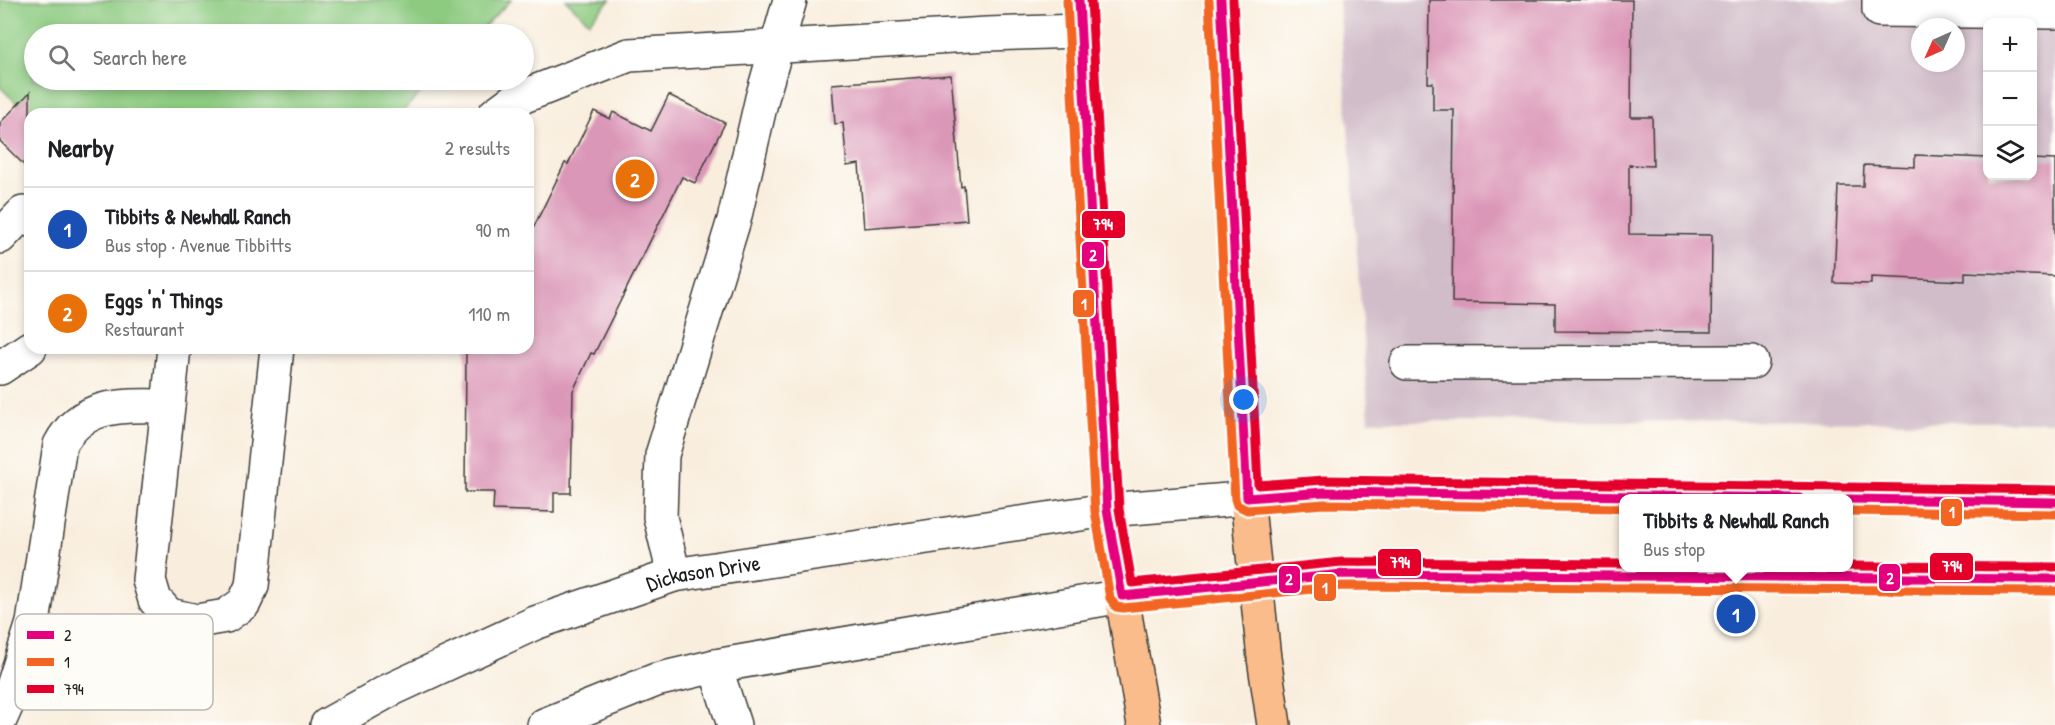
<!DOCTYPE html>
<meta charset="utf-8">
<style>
:root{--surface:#fff;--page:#f6f6f6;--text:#202124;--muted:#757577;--line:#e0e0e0;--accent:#0f766e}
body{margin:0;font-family:"Patrick Hand",sans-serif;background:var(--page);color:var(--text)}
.controls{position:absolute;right:18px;top:18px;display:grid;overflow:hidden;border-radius:12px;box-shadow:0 3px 9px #0003}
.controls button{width:54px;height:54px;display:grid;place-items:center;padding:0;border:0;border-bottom:2px solid var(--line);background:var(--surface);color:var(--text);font:30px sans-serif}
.compass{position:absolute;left:1911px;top:18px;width:54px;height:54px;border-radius:50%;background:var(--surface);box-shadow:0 3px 9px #0003;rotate:225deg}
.you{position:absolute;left:1244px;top:400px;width:21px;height:21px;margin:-15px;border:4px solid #fff;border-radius:50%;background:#1a73e8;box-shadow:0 0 0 9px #1a73e833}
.badge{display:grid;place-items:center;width:39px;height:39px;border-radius:50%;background:var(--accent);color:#fff;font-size:20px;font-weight:700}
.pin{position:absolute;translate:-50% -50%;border:3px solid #fff;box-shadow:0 2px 6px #0006}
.popup{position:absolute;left:1619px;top:494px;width:234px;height:78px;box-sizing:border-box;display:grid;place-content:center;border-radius:12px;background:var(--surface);filter:drop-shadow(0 2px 4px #0005);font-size:20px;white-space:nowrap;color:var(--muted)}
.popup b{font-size:22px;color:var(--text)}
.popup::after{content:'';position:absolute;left:50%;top:100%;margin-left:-12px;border:12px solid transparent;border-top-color:var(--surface)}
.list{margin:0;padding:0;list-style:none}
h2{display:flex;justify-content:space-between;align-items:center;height:78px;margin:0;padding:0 24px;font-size:26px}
h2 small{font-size:20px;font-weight:400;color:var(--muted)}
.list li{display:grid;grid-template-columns:39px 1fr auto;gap:18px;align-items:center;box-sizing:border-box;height:84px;padding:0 24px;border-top:2px solid var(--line)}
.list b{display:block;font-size:22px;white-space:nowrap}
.list p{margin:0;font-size:20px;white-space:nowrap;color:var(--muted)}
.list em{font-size:20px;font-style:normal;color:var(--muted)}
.icon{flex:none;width:33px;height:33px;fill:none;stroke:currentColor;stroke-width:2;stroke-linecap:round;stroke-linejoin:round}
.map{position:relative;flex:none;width:2055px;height:725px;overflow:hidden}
.search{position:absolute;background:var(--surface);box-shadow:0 3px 9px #0003;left:24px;top:24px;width:510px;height:66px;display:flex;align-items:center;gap:15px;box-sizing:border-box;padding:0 21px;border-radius:33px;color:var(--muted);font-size:22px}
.panel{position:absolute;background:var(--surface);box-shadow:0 3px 9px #0003;left:24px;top:108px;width:510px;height:246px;border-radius:18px}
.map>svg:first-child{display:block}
.industrial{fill:#d1bdc9;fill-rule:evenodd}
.green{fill:#8dcb81;stroke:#54744e;stroke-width:1.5}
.building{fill:#db97b8}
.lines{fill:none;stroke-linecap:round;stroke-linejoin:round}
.minor-casing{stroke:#3d3c39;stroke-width:36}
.major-casing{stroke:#3d3c39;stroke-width:36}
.minor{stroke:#fff;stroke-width:33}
.major{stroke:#f9bc8a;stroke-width:33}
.bus-1-casing{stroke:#fdfcf7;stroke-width:14}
.bus-2-casing{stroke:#fdfcf7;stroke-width:14}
.bus-3-casing{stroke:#fdfcf7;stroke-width:14}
.bus-1{stroke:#e5007d;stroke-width:9}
.bus-2{stroke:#f26522;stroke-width:9}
.bus-3{stroke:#e4002b;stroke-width:9}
.labels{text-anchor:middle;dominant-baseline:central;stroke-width:5;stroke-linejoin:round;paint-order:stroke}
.street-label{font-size:22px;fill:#1c1c1c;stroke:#fdfcf7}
.key{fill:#fdfcf7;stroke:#bab9b5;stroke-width:1.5}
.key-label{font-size:16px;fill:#1c1c1c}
.line-badge{stroke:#fdfcf7;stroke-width:2}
.badge-label{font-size:16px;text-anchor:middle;font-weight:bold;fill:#fff}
</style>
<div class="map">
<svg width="2055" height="725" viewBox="0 0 2055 725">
<rect width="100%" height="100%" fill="#fdfcf7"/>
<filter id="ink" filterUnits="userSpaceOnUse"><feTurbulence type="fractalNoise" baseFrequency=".0167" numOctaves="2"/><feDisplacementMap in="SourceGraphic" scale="12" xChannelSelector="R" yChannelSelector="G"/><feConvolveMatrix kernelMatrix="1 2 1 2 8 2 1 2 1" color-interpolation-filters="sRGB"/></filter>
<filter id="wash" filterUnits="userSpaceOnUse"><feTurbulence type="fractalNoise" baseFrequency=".008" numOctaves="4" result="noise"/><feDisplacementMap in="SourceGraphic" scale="24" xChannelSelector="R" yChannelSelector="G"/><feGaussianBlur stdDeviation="1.35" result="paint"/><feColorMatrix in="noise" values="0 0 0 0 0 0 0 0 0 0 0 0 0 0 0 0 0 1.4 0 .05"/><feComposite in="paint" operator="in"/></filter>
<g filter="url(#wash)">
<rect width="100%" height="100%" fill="#f9eede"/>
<path class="industrial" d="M 1339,0 L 2055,0 L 2055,422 L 1369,421 ZM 1988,22 L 2032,22 L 2032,176 L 1988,176 ZM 1920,27 L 1956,27 L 1956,63 L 1920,63 Z"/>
<path class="green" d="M 0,0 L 511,0 L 477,34 L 34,34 L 34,80 L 433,80 L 400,114 L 341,114 L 337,110 L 333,114 L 30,114 L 30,116 L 0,87 Z
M 566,0 L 610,0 L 589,22 Z"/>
<g id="blocks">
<path class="building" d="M 1429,0 L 1632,0 L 1631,117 L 1652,117 L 1653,166 L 1629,165 L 1629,234 L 1712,235 L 1711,332 L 1555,331 L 1555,304 L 1452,302 L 1454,110 L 1433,110 L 1433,83 L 1428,83 Z
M 951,75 L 961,187 L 964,186 L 967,220 L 864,228 L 859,164 L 847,166 L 843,123 L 835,124 L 832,84 Z
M 30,92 L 30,171 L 0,141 L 0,123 Z
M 669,95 L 725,123 L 695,183 L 682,177 L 594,354 L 591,353 L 573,391 L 571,493 L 554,493 L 554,512 L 493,510 L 494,492 L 465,492 L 466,348 L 528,348 L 528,239 L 565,163 L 568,164 L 594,111 L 610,119 L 613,112 L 651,131 Z
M 1915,155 L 1988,158 L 1988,176 L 2032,176 L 2032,159 L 2055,160 L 2055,276 L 1965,272 L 1965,281 L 1871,277 L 1871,284 L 1834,283 L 1838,186 L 1863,186 L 1864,165 L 1915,167 Z"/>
</g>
</g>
<g filter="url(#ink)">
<use href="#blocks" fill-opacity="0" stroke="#3d3c39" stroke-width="1.5"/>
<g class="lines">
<g class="minor-casing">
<g id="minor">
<path d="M 1879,0 L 1879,10 L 2055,12"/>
<path d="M 495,114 L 514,100 L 629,55 L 987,34 L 1080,31"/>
<path d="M 0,237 L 23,213 L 30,220"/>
<path d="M 1407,363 L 1752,362"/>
<path d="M 0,368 L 30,348"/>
<path d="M 168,406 L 149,580 L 155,600 L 169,615 L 197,621 L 226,616 L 244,603 L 252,586 L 277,348"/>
<path d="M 674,575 L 660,517 L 662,455 L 734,220 L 762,98 L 790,0"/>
<path d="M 715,666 L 734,725"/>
<path d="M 0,720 L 8,702 L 33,623 L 60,445 C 83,401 125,406 168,406 L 174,348"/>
<path id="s1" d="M 327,725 L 390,690 L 535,623 L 674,575 L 1107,510 L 1324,492 L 2055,502"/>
<path d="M 544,725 L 656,680 L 715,666 L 1122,596 L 1342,574 L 2055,579"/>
</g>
</g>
<g class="major-casing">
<path id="major" d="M 1079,0 L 1107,510 L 1144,725
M 1221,0 L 1247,498 L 1264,658 L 1274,725"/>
</g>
<use href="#minor" class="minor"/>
<use href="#major" class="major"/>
<g class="bus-1-casing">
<path id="bus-1" d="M 1079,0 L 1107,510 L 1122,596 L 1342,574 L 2055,579
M 1221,0 L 1247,498 L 1324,492 L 1799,498
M 1848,499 L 2055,502"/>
</g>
<g class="bus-2-casing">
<path id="bus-2" d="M 1067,1 L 1095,511 L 1110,598 L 1116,607 L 1123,608 L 1343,586 L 2055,591
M 1209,1 L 1235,499 L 1237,505 L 1247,510 L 1324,504 L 1624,508
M 1848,511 L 2055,514"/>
</g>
<g class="bus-3-casing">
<path id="bus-3" d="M 1091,0 L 1119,509 L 1132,583 L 1342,562 L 1624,564
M 1233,0 L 1258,485 L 1324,480 L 2055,490
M 1848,566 L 2055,567"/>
</g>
<use href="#bus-1" class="bus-1"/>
<use href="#bus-2" class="bus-2"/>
<use href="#bus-3" class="bus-3"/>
</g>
</g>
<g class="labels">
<g class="street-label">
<text stroke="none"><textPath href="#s1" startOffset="408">Dickason Drive</textPath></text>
</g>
</g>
<rect x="15" y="614" width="198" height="96" rx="9" class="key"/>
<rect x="27" y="631" width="27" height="8" fill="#e5007d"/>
<rect x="27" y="658" width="27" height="8" fill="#f26522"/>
<rect x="27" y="685" width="27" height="8" fill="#e4002b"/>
<g class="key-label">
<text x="64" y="641">2</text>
<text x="64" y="668">1</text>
<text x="64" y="695">794</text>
</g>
<g class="line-badge">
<rect x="1081" y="210" width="45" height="29" rx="6" fill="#e4002b"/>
<rect x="1081" y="241" width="24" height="28" rx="6" fill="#e5007d"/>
<rect x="1072" y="289" width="23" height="29" rx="6" fill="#f26522"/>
<rect x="1940" y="498" width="23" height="29" rx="6" fill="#f26522"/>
<rect x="1377" y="548" width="45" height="29" rx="6" fill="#e4002b"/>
<rect x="1929" y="552" width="45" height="29" rx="6" fill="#e4002b"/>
<rect x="1878" y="563" width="23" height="29" rx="6" fill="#e5007d"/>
<rect x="1278" y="565" width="23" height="29" rx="6" fill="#e5007d"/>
<rect x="1313" y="573" width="24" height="29" rx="6" fill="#f26522"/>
</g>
<g class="badge-label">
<text x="1103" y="230">794</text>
<text x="1093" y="261">2</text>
<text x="1084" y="310">1</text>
<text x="1952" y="518">1</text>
<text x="1400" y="568">794</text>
<text x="1952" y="572">794</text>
<text x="1890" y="584">2</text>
<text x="1289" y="585">2</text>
<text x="1325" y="594">1</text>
</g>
</svg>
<div class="controls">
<button>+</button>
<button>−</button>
<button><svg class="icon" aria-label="layers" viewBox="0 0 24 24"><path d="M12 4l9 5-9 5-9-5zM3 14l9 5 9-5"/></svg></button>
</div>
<svg class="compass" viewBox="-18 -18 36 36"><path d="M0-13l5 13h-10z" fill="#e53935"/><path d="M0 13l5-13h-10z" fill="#757577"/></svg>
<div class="you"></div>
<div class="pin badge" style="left:1736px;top:614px;background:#1a4fb4">1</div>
<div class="popup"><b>Tibbits &amp; Newhall Ranch</b>Bus stop</div>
<div class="pin badge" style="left:635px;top:179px;background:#e8710a">2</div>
<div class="search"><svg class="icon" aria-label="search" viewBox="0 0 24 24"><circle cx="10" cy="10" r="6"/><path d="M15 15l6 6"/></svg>Search here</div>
<section class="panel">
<h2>Nearby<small>2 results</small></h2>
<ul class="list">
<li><span class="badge" style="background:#1a4fb4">1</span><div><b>Tibbits &amp; Newhall Ranch</b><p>Bus stop · Avenue Tibbitts</p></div><em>90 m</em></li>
<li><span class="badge" style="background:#e8710a">2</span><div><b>Eggs 'n' Things</b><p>Restaurant</p></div><em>110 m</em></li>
</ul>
</section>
</div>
